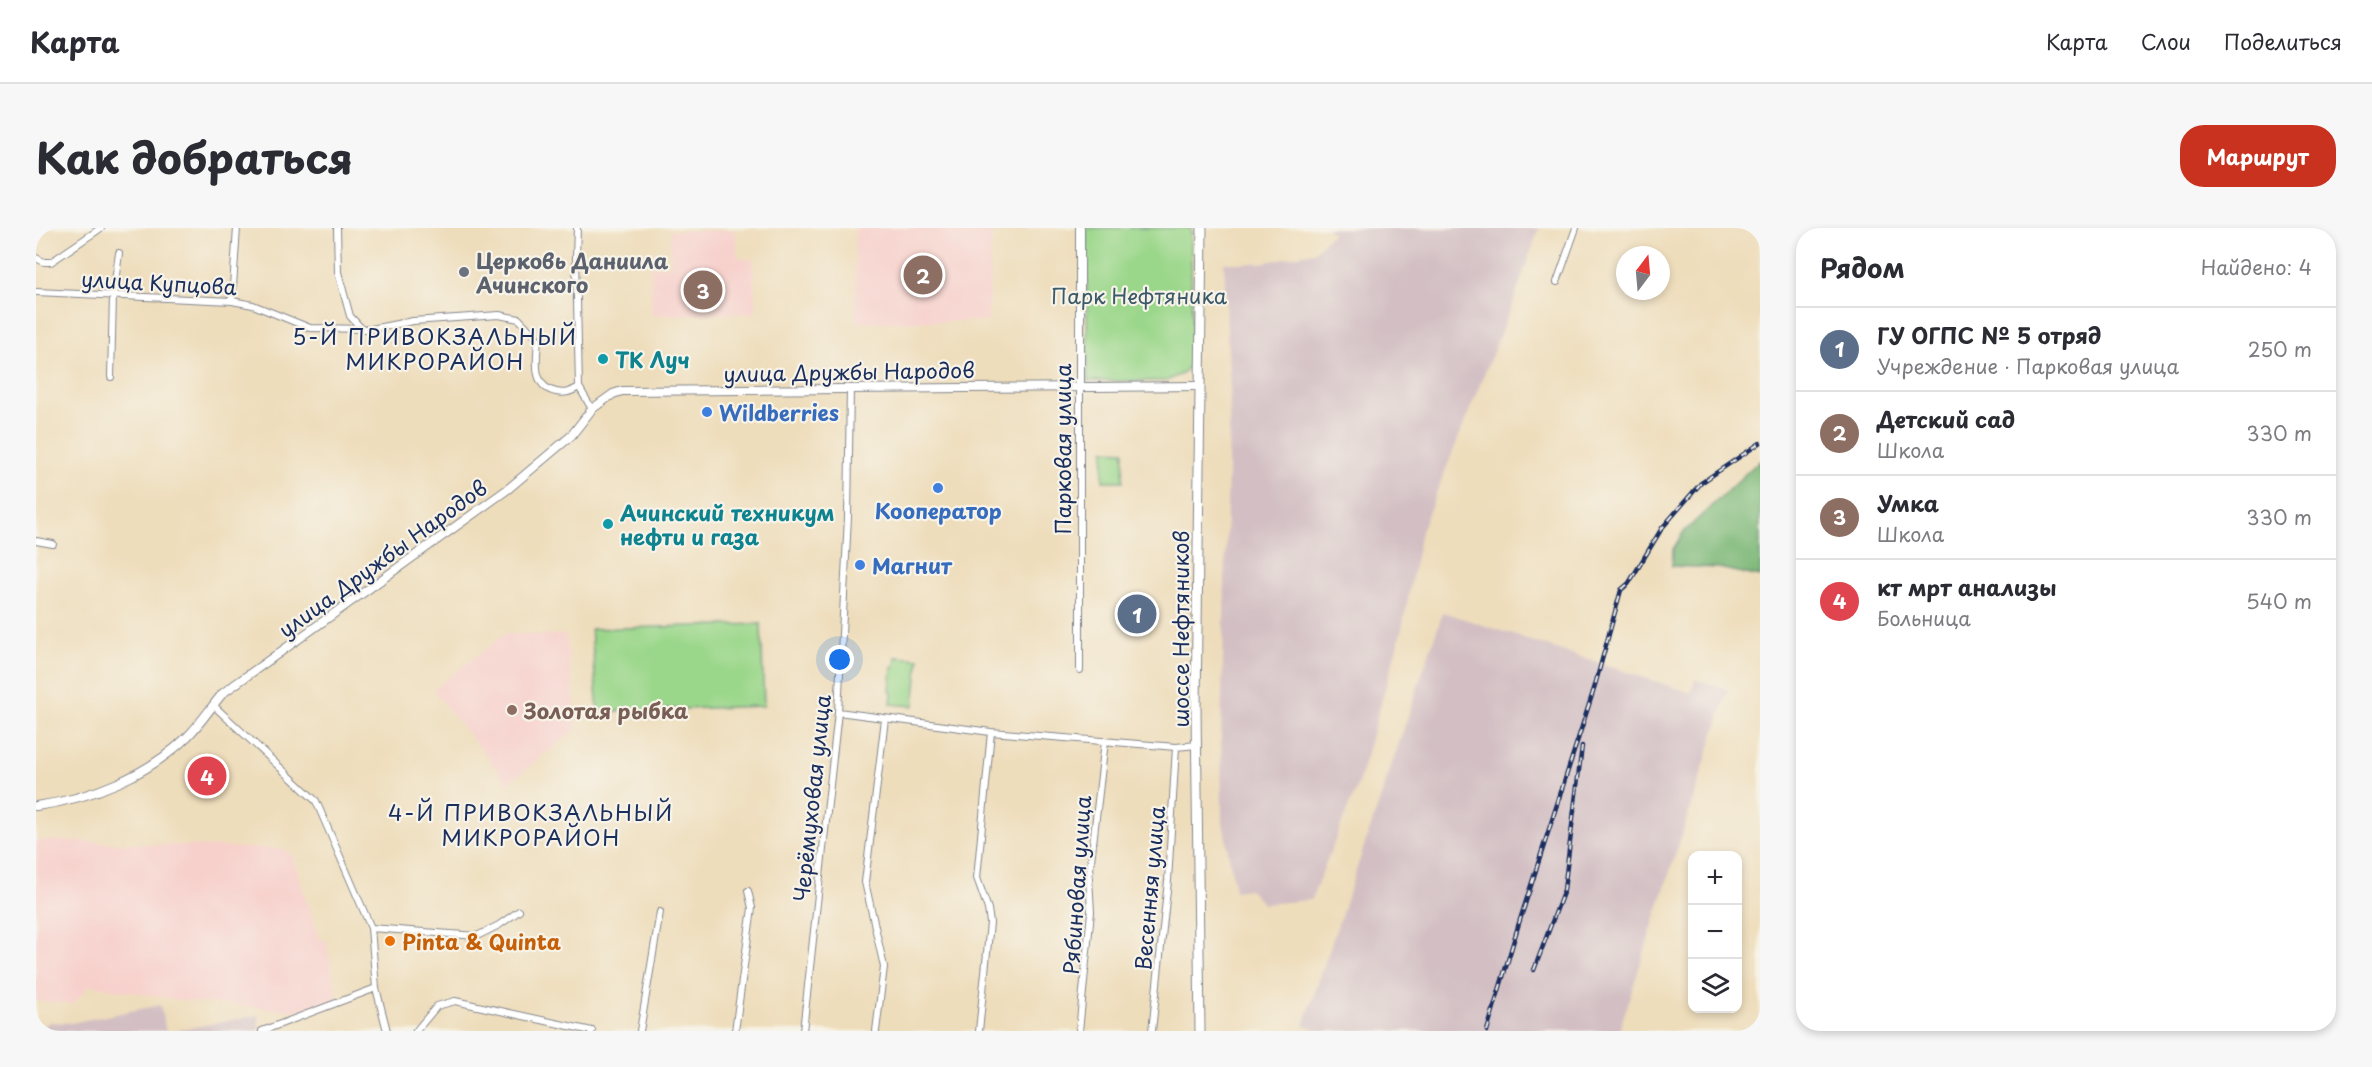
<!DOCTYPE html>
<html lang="ru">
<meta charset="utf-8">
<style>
:root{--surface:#fff;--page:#f7f7f7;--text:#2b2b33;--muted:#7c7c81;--line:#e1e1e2;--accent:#c8321e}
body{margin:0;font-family:"Playpen Sans",sans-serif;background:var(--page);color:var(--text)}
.controls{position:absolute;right:18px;bottom:18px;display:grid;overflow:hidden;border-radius:12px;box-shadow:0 3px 9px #0003}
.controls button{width:54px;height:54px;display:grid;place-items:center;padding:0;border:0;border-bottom:2px solid var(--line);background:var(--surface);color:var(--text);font:30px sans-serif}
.compass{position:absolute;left:1580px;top:18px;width:54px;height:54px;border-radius:50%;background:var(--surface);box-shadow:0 3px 9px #0003;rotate:16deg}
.you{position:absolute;left:804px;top:432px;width:21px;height:21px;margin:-15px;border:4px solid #fff;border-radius:50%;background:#1a73e8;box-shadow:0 0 0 9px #1a73e833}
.badge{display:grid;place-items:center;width:39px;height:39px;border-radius:50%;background:var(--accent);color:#fff;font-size:20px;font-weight:700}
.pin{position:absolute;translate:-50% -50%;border:3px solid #fff;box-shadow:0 2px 6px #0006}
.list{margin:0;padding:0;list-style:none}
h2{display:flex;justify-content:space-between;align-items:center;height:78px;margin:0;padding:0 24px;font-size:26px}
h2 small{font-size:20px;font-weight:400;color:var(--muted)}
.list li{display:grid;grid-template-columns:39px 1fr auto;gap:18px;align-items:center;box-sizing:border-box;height:84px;padding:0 24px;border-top:2px solid var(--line)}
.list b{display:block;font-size:22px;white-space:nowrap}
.list p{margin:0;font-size:20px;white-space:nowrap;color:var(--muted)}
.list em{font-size:20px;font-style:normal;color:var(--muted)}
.icon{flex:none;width:33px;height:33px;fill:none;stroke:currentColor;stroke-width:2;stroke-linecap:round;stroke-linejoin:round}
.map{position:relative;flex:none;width:1724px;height:803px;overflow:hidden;border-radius:24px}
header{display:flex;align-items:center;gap:36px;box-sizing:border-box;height:84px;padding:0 30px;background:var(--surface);border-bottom:2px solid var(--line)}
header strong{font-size:28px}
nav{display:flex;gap:33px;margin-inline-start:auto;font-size:21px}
.intro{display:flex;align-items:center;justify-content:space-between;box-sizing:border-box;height:144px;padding:0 36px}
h1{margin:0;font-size:42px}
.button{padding:15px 27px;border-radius:24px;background:var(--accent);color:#fff;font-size:21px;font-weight:700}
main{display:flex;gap:36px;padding:0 36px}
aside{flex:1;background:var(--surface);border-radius:24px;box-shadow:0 3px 9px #0003}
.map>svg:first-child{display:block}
.built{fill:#f7d0cc}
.industrial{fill:#d2bec3}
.green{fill:#9bd78b;stroke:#5b8374;stroke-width:1.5}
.forest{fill:#7cb877;stroke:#4c746a;stroke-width:1.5}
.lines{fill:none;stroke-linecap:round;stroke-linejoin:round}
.minor-casing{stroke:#84868c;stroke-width:8}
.tertiary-casing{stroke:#84868c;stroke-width:10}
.secondary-casing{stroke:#84868c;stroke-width:11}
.minor{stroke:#fff;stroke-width:6}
.tertiary{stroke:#fff;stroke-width:8}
.secondary{stroke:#fff;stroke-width:9}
.rail-casing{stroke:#1b2f5e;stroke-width:4.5}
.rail{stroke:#f7f3e8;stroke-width:2;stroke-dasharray:7;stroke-linecap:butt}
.worship-dot{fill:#6b7280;stroke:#f7f3e8;stroke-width:2}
.culture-dot{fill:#0f9aa8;stroke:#f7f3e8;stroke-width:2}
.shop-dot{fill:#3f7fe0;stroke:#f7f3e8;stroke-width:2}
.education-dot{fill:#8d6e63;stroke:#f7f3e8;stroke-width:2}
.food-dot{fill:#e8710a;stroke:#f7f3e8;stroke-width:2}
.labels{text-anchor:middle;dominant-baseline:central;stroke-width:4.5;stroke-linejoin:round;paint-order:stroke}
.worship-label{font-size:21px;font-weight:bold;fill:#5b616d;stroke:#f7f3e8;text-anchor:start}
.street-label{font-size:21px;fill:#1b2f5e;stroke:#f7f3e8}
.park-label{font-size:21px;fill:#3b5969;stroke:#f7f3e8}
.culture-label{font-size:21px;font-weight:bold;fill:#0d838f;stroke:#f7f3e8;text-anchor:start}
.shop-label{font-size:21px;font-weight:bold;fill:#366cbe;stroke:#f7f3e8;text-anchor:start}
.education-label{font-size:21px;font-weight:bold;fill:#785e54;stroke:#f7f3e8;text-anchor:start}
.food-label{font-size:21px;font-weight:bold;fill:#c56008;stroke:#f7f3e8;text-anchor:start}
.neighbourhood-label{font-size:22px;letter-spacing:1.5px;fill:#1b2f5e;stroke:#f7f3e8}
</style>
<header>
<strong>Карта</strong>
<nav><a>Карта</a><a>Слои</a><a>Поделиться</a></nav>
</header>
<div class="intro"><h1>Как добраться</h1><a class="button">Маршрут</a></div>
<main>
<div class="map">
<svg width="1724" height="803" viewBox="0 0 1724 803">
<rect width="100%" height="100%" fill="#f7f3e8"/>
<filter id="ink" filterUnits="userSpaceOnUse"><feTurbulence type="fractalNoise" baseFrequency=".0167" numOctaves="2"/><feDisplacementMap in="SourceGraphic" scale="12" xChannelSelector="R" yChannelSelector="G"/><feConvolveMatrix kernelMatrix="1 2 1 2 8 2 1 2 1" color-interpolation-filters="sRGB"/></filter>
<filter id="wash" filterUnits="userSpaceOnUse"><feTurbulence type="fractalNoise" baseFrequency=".008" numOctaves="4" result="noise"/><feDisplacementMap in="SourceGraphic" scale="24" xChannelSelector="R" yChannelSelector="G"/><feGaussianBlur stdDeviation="1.35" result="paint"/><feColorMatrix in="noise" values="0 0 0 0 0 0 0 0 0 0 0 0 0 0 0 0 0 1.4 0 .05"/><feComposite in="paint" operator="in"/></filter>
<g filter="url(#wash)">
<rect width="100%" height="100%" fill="#edb"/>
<path class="built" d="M 819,0 L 956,0 L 952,93 L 820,94 Z
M 699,2 L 702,30 L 717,31 L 719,85 L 616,87 L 615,39 L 635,37 L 634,3 Z
M 469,406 L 530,407 L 541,501 L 472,555 L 397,462 Z
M 0,612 L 247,621 L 256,628 L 283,711 L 290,712 L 301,772 L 259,783 L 150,773 L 53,757 L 38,776 L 0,773 Z"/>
<path class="industrial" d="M 1290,0 L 1503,0 L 1478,72 L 1385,303 L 1366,401 L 1323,553 L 1275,672 L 1227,676 L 1213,661 L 1199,663 L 1186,588 L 1185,507 L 1194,163 L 1188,35 L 1225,35 L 1278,24 L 1297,5 Z
M 1407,384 L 1655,465 L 1659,451 L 1692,462 L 1583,803 L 1286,803 L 1268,797 Z
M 124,777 L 130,803 L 4,803 L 13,794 L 35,795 Z
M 223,787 L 223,801 L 217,803 L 137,803 Z"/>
<path class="green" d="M 1050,0 L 1155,0 L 1156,134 L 1146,146 L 1130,153 L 1052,153 Z
M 1068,222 L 1088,223 L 1087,253 L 1067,253 Z
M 725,396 L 728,478 L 562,484 L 555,401 Z
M 860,429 L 883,431 L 878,478 L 855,476 L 856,465 L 854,463 L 856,439 L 859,438 Z"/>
<path class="forest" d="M 1724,232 L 1724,349 L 1683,340 L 1636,338 L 1637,321 L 1647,305 Z"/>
</g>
<g filter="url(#ink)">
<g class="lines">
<g class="minor-casing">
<path id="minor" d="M 301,0 L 302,44 L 314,88 L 324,99
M 541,0 L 540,29 L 543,159 L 556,181
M 0,30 L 8,34 L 15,34 L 65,0
M 1521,54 L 1540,0
M 0,64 L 196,73 L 217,77 L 274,100 L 335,101 L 377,93 L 463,87 L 483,91 L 502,111 C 501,130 495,159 520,164 C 529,166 535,164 543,159
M 196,73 L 201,0
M 75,149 L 77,68 L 83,25
M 1044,159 L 1044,442
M 0,313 L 17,316
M 177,477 L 280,573 L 335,700 L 340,760 L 351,803
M 802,484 L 955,504 L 1140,519 L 1161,517
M 335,700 L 441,708 L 463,697 L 483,683
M 226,803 L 340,760
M 380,803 L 401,778 L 419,773 L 556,803
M 604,803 L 624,684
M 699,803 L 716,680 L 712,663
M 767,803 L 802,484 L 812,289 L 814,160
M 840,803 L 848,739 L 829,654 L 849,491
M 943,803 L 954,695 L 952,681 L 941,650 L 955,504
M 1043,803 L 1055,684 L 1053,650 L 1069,513
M 1116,803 L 1132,653 L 1140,519"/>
</g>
<g class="tertiary-casing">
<path id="tertiary" d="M 1044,159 L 1044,0
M 0,578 C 54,571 113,547 152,508 C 165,495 175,479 187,465 L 472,261 L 535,208 L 556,181 L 577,166 L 586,163 L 1164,158"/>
</g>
<g class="secondary-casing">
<path id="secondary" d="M 1164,803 L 1160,481 L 1166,0"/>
</g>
<use href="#minor" class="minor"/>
<use href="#tertiary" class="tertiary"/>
<use href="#secondary" class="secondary"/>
<g class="rail-casing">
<path id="rail" d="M 1498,742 L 1528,662 L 1546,518
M 1451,803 L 1483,695 L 1558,461 L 1585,362 L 1593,355 L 1626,300 L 1665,255 L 1724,215"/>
</g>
<use href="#rail" class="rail"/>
</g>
</g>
<circle class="worship-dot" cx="428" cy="44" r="6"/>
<g class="culture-dot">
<circle cx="567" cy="131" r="6"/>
<circle cx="572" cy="296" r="6"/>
</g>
<g class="shop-dot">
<circle cx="671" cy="184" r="6"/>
<circle cx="902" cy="260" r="6"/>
<circle cx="824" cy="337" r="6"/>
</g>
<circle class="education-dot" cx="476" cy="482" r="6"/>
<circle class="food-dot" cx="354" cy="713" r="6"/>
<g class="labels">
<g class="worship-label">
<text x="440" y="32">Церковь Даниила<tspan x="440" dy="24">Ачинского</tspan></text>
</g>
<g class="street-label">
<text transform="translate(123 54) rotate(3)">улица Купцова</text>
<text transform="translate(813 143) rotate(-1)">улица Дружбы Народов</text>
<text transform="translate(1026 221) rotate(-90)">Парковая улица</text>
<text transform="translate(346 330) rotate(-36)">улица Дружбы Народов</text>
<text transform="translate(1144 401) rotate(-90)">шоссе Нефтяников</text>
<text transform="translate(775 570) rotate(-84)">Черёмуховая улица</text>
<text transform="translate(1040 657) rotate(-86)">Рябиновая улица</text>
<text transform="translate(1113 660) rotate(-85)">Весенняя улица</text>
</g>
<g class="park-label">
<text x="1103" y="67">Парк Нефтяника</text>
</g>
<g class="culture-label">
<text x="579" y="131">ТК Луч</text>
<text x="584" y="284">Ачинский техникум<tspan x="584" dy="24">нефти и газа</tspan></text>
</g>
<g class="shop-label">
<text x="683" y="184">Wildberries</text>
<text x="902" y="282" text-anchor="middle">Кооператор</text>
<text x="836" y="337">Магнит</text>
</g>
<g class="education-label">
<text x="488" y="482">Золотая рыбка</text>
</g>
<g class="food-label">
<text x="366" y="713">Pinta &amp; Quinta</text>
</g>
<g class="neighbourhood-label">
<text x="399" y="107">5-Й ПРИВОКЗАЛЬНЫЙ<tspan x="399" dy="25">МИКРОРАЙОН</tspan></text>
<text x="495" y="583">4-Й ПРИВОКЗАЛЬНЫЙ<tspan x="495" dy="25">МИКРОРАЙОН</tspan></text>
</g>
</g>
</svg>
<div class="controls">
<button>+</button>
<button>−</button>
<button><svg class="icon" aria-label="layers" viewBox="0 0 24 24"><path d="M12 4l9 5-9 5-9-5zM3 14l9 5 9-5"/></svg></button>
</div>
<svg class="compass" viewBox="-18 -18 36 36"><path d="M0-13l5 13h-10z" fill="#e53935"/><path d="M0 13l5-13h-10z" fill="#7c7c81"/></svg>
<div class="you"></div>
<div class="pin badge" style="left:1101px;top:386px;background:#5c6f8a">1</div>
<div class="pin badge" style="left:887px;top:47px;background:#8d6e63">2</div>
<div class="pin badge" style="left:667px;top:62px;background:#8d6e63">3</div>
<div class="pin badge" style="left:171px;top:548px;background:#e0444e">4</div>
</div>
<aside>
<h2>Рядом<small>Найдено: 4</small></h2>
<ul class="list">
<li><span class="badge" style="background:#5c6f8a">1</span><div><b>ГУ ОГПС № 5 отряд</b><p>Учреждение · Парковая улица</p></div><em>250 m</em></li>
<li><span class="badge" style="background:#8d6e63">2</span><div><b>Детский сад</b><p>Школа</p></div><em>330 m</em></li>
<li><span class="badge" style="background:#8d6e63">3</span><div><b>Умка</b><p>Школа</p></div><em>330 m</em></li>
<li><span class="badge" style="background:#e0444e">4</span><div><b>кт мрт анализы</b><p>Больница</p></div><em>540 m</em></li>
</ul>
</aside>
</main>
